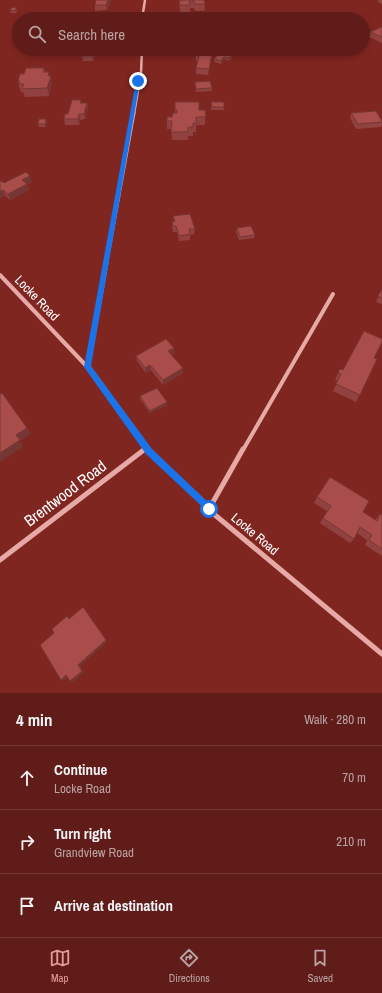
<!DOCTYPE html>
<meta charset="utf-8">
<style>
:root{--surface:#601c19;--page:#692926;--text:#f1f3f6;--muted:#baa1a2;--line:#743a38;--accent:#e69b98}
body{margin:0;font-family:"Archivo Narrow",sans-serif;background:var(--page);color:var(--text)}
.stop{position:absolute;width:12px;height:12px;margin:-9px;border:3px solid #1a73e8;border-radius:50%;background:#fff}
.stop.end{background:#1a73e8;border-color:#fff;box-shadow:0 1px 4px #0008}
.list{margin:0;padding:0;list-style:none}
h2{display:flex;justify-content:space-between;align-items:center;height:52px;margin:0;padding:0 16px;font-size:17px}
h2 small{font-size:13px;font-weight:400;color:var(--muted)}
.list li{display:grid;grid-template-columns:26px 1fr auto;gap:12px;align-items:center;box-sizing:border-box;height:64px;padding:0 16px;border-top:1px solid var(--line)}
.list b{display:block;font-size:15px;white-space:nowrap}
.list p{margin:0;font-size:13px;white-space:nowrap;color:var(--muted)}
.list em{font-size:13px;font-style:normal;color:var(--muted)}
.icon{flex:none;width:22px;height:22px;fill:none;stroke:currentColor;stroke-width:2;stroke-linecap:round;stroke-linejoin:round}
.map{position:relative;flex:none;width:382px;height:693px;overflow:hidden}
.search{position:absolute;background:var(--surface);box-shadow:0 2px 6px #0003;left:12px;right:12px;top:12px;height:44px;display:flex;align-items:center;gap:10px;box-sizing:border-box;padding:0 14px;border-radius:22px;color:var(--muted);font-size:15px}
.sheet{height:244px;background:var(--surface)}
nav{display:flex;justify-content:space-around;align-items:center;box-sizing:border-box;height:56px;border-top:1px solid var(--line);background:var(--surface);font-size:11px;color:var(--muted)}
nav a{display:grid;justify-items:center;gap:2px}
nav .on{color:var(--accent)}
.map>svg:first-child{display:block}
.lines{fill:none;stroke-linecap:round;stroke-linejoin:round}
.minor-far3{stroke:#e7a9a6;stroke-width:2.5}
.minor-far2{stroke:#e7a9a6;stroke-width:3}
.minor-far1{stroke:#e7a9a6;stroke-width:4}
.minor{stroke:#e7a9a6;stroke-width:5}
.wall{fill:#914240}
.shaded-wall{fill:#763634}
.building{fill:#a94d4a;stroke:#763634}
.route{fill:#1a73e8}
.labels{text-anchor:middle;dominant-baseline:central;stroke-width:4;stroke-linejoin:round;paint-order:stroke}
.street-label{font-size:13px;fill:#fff;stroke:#802621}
.near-street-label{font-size:16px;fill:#fff;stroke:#802621}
</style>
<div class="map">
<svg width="382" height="693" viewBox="0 0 382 693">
<rect width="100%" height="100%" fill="#802621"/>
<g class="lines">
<path class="minor-far3" d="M 142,19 L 145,0
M 346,49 L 355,50
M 134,114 L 141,73 L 142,49"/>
<path class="minor-far2" d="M 107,261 L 134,113"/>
<path class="minor-far1" d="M 0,275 L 94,374 L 148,450
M 88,367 L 107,260
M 144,450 L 146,448
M 243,450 L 333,294"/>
<path class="minor" d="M 147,449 L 215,515 L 382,654
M 209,509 L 243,449
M 0,560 L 145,449"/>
</g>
<path class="wall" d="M 96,0 L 111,0 L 107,10 L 95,11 L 95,5 Z
M 179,0 L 204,0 L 205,11 L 195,11 L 194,8 L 190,8 L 190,12 L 180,13 Z
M 378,0 L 382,0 L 382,4 L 378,2 Z
M 17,10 L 16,13 L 11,13 L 10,11 Z
M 382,27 L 382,43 L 369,37 L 370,32 Z
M 103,49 L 101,56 L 95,56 L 93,61 L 83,61 L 82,56 L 87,51 Z
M 213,52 L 208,75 L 196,74 L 196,68 L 198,61 L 196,61 L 196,55 Z
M 219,54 L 232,58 L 229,61 L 224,59 L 221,64 L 214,62 L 214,59 Z
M 44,68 L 45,72 L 50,76 L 52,83 L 49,96 L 25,97 L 23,92 L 21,92 L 20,89 L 18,81 Z
M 195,82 L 212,88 L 212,91 L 196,92 Z
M 175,102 L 199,110 L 205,110 L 205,125 L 196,125 L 196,132 L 193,132 L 193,136 L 188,136 L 188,140 L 172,140 L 171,129 L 167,129 L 167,121 L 172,117 L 175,113 Z
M 211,102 L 224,102 L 224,110 L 211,110 Z
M 81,103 L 87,103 L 88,108 L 85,119 L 80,120 L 79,125 L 65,125 L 64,119 L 68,114 Z
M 351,113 L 382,121 L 382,124 L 381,127 L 356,129 L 350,118 Z
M 46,119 L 47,122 L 45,127 L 39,127 L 38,124 Z
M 32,182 L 27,185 L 29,190 L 10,200 L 5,195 L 0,198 L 4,183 Z
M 173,216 L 195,229 L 194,234 L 190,235 L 190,240 L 179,241 L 177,232 L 173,232 L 172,227 L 172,222 L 174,222 Z
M 237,228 L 255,235 L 254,238 L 239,240 L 236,231 Z
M 382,289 L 382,304 L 376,302 Z
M 174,348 L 174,353 L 171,355 L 183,373 L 163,385 L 151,370 L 146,373 L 137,361 L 136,356 Z
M 374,358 L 377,359 L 356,402 L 333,391 L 338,381 L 335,380 L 340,369 L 343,370 Z
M 140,396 L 167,402 L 167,405 L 150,413 L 140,399 Z
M 317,497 L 363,512 L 375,520 L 380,514 L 382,515 L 382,556 L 365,545 L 367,540 L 357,533 L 354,539 L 350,543 L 320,523 L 327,511 L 314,503 Z"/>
<path class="shaded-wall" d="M 108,0 L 111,0 L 107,10 L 106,5 Z
M 100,49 L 103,49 L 101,56 L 100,50 Z
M 213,49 L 214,49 L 213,52 L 208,75 L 209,69 Z
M 94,50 L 95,56 L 93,61 L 92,56 Z
M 232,55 L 232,58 L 229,61 L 229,58 Z
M 224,57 L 224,59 L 221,64 L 221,61 Z
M 49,72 L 50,78 L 51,76 L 52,83 L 49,96 L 47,88 L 48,76 Z
M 87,103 L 88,108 L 85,119 L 84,114 Z
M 79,114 L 80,120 L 79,125 L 78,119 Z
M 46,119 L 47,122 L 45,127 L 45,124 Z
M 30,176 L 32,182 L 27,185 L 29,190 L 10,200 L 8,194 L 22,180 Z
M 3,190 L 5,195 L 0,198 L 0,191 Z
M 174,348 L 174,353 L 169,356 L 168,351 Z
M 150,365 L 151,370 L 146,373 L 145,368 Z
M 183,368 L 183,373 L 163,385 L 163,380 Z
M 167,402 L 167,405 L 150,413 L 150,411 Z
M 27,428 L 31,434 L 20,441 L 23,447 L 0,462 L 0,453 L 16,435 Z
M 83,607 L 107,642 L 80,666 L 84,672 L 73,682 L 70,681 Z
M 66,675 L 69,676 L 63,681 L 61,680 Z"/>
<path class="building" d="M 96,0 L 108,0 L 106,5 L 95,5 Z
M 182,0 L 204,0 L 205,4 L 195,4 L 194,1 L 189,1 L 190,5 L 180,5 L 179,1 L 182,1 Z
M 16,7 L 16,10 L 10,11 L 11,8 Z
M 382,27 L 382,37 L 370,32 Z
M 88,49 L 100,49 L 100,50 L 94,50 L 92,56 L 82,56 L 83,51 L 87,51 Z
M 197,49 L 213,49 L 209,69 L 196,68 L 199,56 L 196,55 Z
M 225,53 L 232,55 L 229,58 L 224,57 L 221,61 L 214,59 L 219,54 L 223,55 Z
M 26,68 L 44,68 L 43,72 L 49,72 L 48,76 L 51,76 L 47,88 L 22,89 L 24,84 L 19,84 L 20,81 L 18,81 L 20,74 L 24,74 Z
M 210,81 L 212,88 L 196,89 L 195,82 Z
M 72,100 L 81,100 L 80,103 L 87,103 L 84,114 L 79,114 L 78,119 L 64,119 L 65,114 L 68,114 Z
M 175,102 L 199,102 L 199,110 L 205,110 L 206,117 L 196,117 L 196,124 L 193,123 L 193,127 L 188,127 L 188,132 L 171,132 L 172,121 L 167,121 L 167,117 L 172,117 L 173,113 L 177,113 L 177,110 L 175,110 Z
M 211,102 L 224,102 L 224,107 L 212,107 Z
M 376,111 L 382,121 L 382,122 L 358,124 L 351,113 Z
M 39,119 L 46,119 L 45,124 L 38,124 Z
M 26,172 L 30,176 L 22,180 L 27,184 L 8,194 L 3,190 L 0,191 L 0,181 L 1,181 L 4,183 Z
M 190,214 L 195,229 L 189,229 L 190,234 L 179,236 L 176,226 L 173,226 L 172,222 L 175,221 L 173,216 Z
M 251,226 L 255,235 L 240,237 L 237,228 Z
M 382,289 L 382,298 L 378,296 Z
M 364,331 L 382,339 L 382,342 L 374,358 L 377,359 L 360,395 L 336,384 L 341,374 L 338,372 L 340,369 L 343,370 Z
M 166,339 L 174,348 L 168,351 L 183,368 L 163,380 L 150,365 L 145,368 L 136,356 Z
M 157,388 L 167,402 L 150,411 L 140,396 Z
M 2,393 L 27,428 L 16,435 L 20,440 L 0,453 L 0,394 Z
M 330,477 L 369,501 L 363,512 L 377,521 L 380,514 L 382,515 L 382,549 L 369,540 L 372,535 L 360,527 L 354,539 L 323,518 L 331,506 L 317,497 Z
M 83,607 L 106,640 L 78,665 L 82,671 L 70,681 L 66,675 L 61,680 L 40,645 L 54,633 L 52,629 L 67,616 L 69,619 Z"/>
<path class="route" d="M 138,80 L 140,81 L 91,366 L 152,449 L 212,506 L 212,511 L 209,513 L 146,454 L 84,367 L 136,81 Z"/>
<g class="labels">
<g class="street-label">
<text transform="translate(37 298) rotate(46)">Locke Road</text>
<text transform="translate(255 534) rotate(40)">Locke Road</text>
</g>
<g class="near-street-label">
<text transform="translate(65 493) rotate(-37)">Brentwood Road</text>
</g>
</g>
</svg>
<div class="stop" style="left:209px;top:509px"></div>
<div class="stop end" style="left:138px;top:81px"></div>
<div class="search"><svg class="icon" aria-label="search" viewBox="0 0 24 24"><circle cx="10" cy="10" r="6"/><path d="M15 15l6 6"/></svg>Search here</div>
</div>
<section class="sheet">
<h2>4 min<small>Walk · 280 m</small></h2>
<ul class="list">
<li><svg class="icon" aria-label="ahead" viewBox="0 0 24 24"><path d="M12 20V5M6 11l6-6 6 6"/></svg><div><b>Continue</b><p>Locke Road</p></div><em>70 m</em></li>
<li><svg class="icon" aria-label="right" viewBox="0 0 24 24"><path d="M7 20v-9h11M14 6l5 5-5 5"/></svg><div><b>Turn right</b><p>Grandview Road</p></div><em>210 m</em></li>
<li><svg class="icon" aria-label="arrive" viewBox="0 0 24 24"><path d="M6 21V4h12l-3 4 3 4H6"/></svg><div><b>Arrive at destination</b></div></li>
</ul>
</section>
<nav>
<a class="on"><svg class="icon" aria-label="map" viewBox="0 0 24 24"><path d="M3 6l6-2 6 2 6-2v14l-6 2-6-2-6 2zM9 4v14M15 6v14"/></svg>Map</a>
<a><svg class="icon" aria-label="directions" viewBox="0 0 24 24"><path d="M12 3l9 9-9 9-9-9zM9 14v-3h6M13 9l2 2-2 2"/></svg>Directions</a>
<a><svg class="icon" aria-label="saved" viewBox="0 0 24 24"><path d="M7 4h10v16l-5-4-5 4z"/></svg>Saved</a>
</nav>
